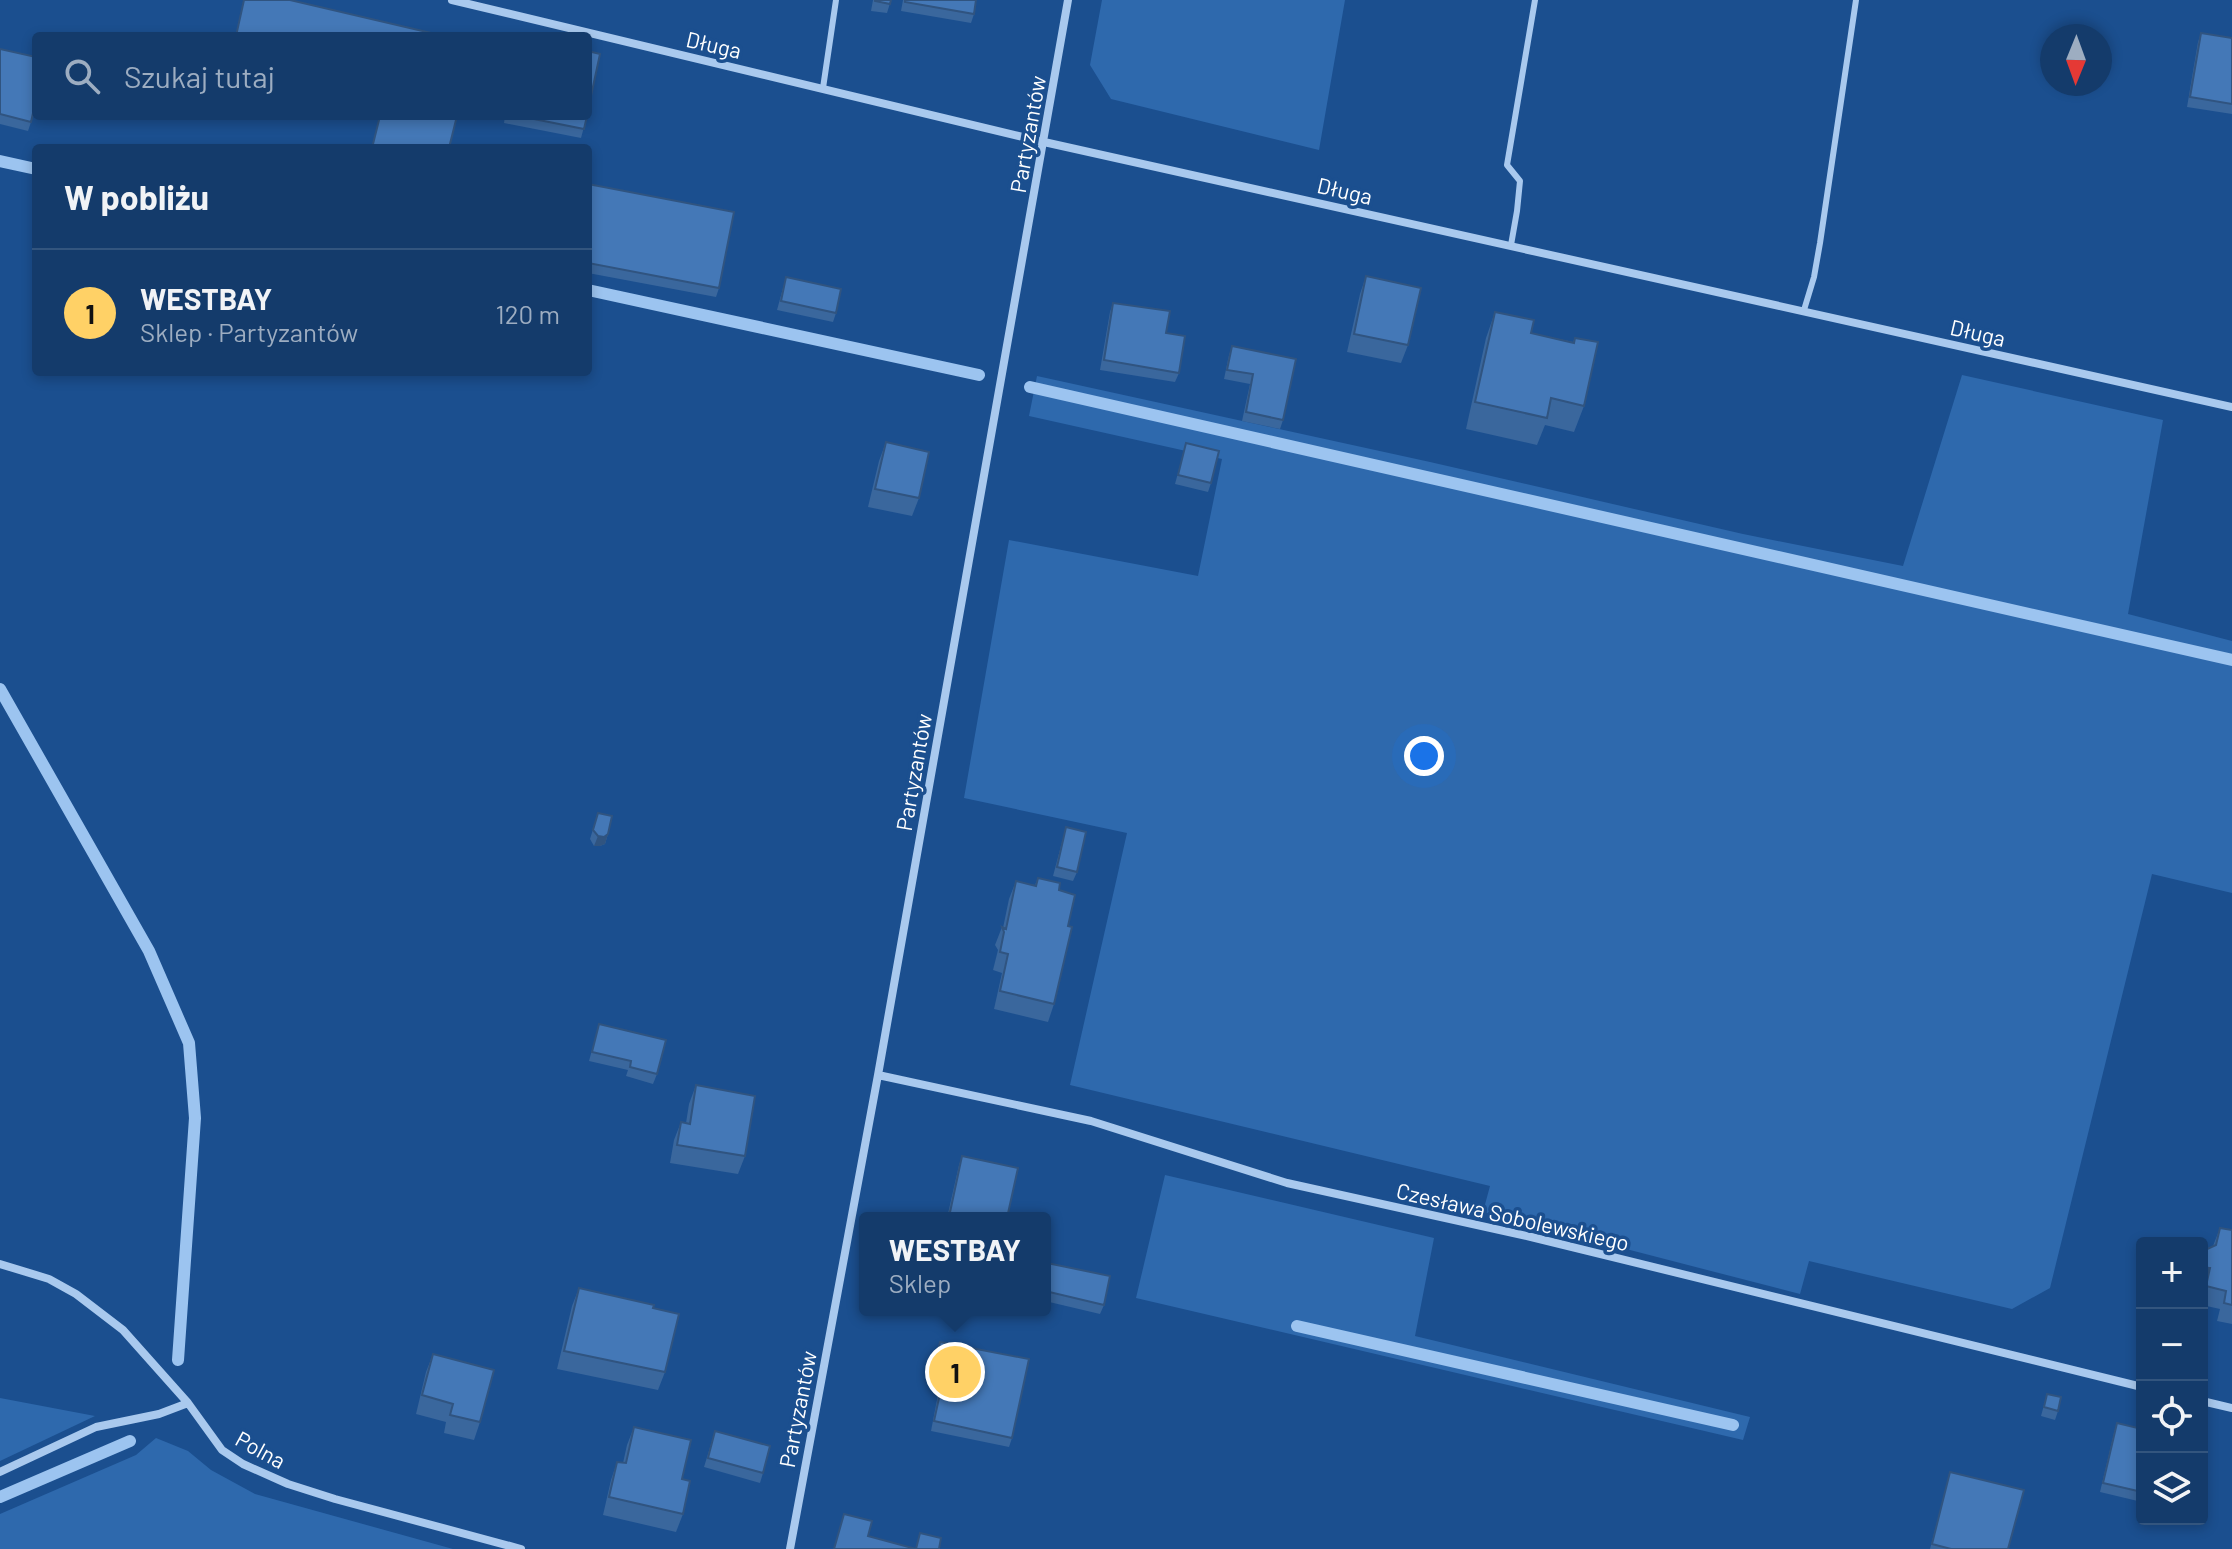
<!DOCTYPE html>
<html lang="pl">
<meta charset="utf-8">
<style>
:root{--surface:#143b6b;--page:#214673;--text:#f1f3f6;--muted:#9dadc1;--line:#33557e;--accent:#ffd166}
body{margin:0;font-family:Barlow,sans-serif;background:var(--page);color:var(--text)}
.controls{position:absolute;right:24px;bottom:24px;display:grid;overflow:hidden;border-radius:8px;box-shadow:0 4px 12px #0003}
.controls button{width:72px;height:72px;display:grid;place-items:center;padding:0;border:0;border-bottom:2px solid var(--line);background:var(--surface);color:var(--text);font:40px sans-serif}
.compass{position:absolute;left:2040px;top:24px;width:72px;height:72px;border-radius:50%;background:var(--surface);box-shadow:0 4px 12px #0003;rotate:181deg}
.you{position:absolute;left:1424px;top:756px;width:28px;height:28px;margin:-20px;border:6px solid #fff;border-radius:50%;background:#1a73e8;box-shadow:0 0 0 12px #1a73e833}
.badge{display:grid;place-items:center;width:52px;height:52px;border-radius:50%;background:var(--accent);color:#111;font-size:26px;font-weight:700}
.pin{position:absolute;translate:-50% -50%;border:4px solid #fff;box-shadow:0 2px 8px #0006}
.popup{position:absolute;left:859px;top:1212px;width:192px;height:104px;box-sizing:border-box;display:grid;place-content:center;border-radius:8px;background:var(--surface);filter:drop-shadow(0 2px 6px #0005);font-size:26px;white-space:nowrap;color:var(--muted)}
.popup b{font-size:30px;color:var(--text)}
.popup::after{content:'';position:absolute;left:50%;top:100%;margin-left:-16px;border:16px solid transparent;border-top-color:var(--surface)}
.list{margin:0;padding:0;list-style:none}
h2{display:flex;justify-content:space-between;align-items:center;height:104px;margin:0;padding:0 32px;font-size:34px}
h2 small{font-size:26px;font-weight:400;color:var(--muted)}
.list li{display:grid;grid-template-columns:52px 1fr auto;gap:24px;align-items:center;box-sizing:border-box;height:128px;padding:0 32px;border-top:2px solid var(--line)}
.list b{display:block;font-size:30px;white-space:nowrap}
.list p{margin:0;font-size:26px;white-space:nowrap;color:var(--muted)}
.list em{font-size:26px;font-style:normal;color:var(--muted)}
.icon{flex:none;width:44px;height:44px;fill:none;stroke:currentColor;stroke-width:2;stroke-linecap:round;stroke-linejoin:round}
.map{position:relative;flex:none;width:2232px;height:1549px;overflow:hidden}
.search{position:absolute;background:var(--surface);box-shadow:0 4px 12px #0003;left:32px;top:32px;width:560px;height:88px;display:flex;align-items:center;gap:20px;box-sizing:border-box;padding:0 28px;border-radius:8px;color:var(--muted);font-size:30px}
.panel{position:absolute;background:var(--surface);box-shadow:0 4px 12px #0003;left:32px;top:144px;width:560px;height:232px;border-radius:8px}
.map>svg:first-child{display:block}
.green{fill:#2e69ad}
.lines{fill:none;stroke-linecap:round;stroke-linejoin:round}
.stream{stroke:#9cc4f0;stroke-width:12}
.service{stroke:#a9c9ee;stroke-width:6}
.minor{stroke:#a9c9ee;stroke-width:8}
.wall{fill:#3a679d}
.shaded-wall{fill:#305480}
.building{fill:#4478b7;stroke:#305480;stroke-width:2}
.labels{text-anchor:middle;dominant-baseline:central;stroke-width:7;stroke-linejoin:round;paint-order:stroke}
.street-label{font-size:22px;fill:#fff;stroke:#1b4f8f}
</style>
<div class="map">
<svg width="2232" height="1549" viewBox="0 0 2232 1549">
<rect width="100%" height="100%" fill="#1b4f8f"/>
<path class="green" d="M 1102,0 L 1345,0 L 1319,150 L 1111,99 L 1090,65 Z
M 1962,375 L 2163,420 L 2128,614 L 2232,641 L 2232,893 L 2152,874 L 2050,1288 L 2012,1309 L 1809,1261 L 1800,1294 L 1483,1212 L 1490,1186 L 1070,1085 L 1127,833 L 964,798 L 1009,540 L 1198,576 L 1222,459 L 1029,416 L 1037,376 L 1430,462 L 1743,534 L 1903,566 Z
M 1165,1175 L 1434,1238 L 1415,1336 L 1750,1417 L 1743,1440 L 1136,1298 Z
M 0,1398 L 95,1416 L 0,1461 Z
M 156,1438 L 188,1451 L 211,1470 L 255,1494 L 453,1549 L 0,1549 L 0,1514 L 136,1455 Z"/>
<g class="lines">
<path class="stream" d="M 0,161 L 36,169
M 588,290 L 979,375
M 1030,387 L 2232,660
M 0,689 L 149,951 L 189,1043 L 195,1118 L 178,1360
M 1297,1326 L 1733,1425
M 0,1497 L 130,1441"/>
<path class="service" d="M 823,88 L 836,0
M 1511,245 L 1517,211 L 1520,181 L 1507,165 L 1535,0
M 1804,310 L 1814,277 L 1820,243 L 1856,0"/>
<path class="minor" d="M 452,0 L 1044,142 L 2232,407
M 878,1075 L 1091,1121 L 1287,1183 L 1527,1236 L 2142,1387
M 0,1264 L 49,1279 L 76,1294 L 123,1330 L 188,1403 L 222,1450 L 243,1464 L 288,1484 L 335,1499 L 521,1549
M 2202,1401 L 2232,1408
M 0,1472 L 96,1427 L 159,1414 L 188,1403
M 790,1549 L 878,1075 L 1068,0"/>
</g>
<path class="wall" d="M 873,0 L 891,0 L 887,13 L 871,11 Z
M 903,0 L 976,0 L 974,14 L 971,23 L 901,11 Z
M 2201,33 L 2232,38 L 2232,114 L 2187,107 L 2198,42 Z
M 0,49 L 31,122 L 28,131 L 0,124 Z
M 505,116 L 587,116 L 581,138 L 504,123 Z
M 588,184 L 719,288 L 716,297 L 588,273 Z
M 1366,276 L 1408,345 L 1401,363 L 1347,352 L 1360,294 Z
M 786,277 L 836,313 L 833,322 L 777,310 Z
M 1113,303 L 1166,333 L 1179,373 L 1175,382 L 1100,370 L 1110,312 Z
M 1495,312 L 1531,333 L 1573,342 L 1575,338 L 1584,406 L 1574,432 L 1545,425 L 1537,445 L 1466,429 L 1486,338 Z
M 1232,346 L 1296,359 L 1283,420 L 1280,429 L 1242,421 L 1250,384 L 1224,379 L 1229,355 Z
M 886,442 L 919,498 L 912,516 L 868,507 L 879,461 Z
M 1186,443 L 1211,483 L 1208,492 L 1175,484 Z
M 598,813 L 608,834 L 605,844 L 600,846 L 594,846 L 590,839 Z
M 1066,827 L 1077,872 L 1073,881 L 1053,876 Z
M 1038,878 L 1059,890 L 1068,926 L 1054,1004 L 1048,1022 L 994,1009 L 1002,973 L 993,970 L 998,950 L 995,945 L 1002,927 L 1003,928 L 1009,899 L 1016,881 L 1035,885 Z
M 599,1024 L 657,1074 L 653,1084 L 626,1076 L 628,1070 L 589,1061 Z
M 696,1085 L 745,1156 L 738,1174 L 670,1163 L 674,1140 L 681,1122 L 686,1123 L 689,1104 Z
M 962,1156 L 1007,1218 L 947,1218 L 959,1165 Z
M 2220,1228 L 2232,1230 L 2232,1324 L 2217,1321 L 2220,1309 L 2202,1305 L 2204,1286 L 2202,1286 L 2202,1257 L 2205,1250 L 2213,1246 Z
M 1047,1263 L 1104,1305 L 1100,1314 L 1045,1301 L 1045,1268 Z
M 579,1288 L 653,1308 L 665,1372 L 658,1390 L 557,1369 L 572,1306 Z
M 940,1342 L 1012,1438 L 1009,1447 L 931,1431 L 940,1384 L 931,1382 L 937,1351 Z
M 433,1354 L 480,1422 L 474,1440 L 444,1433 L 446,1422 L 416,1414 L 426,1372 Z
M 2047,1394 L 2058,1411 L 2055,1420 L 2041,1416 Z
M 2117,1423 L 2142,1429 L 2142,1502 L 2100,1492 L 2114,1433 Z
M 634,1427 L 682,1479 L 683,1514 L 676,1532 L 603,1515 L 611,1480 L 617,1462 L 623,1463 L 627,1445 Z
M 715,1431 L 763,1473 L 760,1483 L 704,1467 Z
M 1950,1472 L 2008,1549 L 1930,1549 Z"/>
<path class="shaded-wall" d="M 608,834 L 605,844 L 600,846 L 594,846 L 598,836 Z
M 2208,1268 L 2210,1268 L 2204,1286 L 2202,1286 Z"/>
<path class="building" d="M 244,0 L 290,0 L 444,36 L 236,36 Z
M 875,0 L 891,0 L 890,4 L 875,1 Z
M 905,0 L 976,0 L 974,14 L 905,2 Z
M 2201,33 L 2232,38 L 2232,104 L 2190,97 Z
M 0,49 L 36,57 L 36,100 L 31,122 L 0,114 Z
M 588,51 L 600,54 L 588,110 Z
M 380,116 L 457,116 L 449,148 L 372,148 Z
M 519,116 L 587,116 L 584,129 Z
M 588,184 L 734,212 L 719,288 L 588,263 Z
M 1366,276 L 1421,288 L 1408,345 L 1354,334 Z
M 786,277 L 841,289 L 836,313 L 781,301 Z
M 1113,303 L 1170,311 L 1166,333 L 1185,336 L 1179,373 L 1104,360 Z
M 1495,312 L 1534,320 L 1531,333 L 1574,343 L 1575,338 L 1598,342 L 1584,406 L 1551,398 L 1547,418 L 1475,402 Z
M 1232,346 L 1296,359 L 1283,420 L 1246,412 L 1253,374 L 1227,370 Z
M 886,442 L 929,452 L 919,498 L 875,489 Z
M 1186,443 L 1219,451 L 1211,483 L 1178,475 Z
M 598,813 L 612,816 L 608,834 L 604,837 L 598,836 L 593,830 Z
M 1066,827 L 1086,832 L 1077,872 L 1057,867 Z
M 1038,878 L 1060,883 L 1059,890 L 1075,895 L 1068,926 L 1072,927 L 1054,1004 L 1000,991 L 1008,954 L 1000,952 L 1004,932 L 1002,927 L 1006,929 L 1016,881 L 1036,886 Z
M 599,1024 L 666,1040 L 657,1074 L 630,1067 L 631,1061 L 592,1052 Z
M 696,1085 L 755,1096 L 745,1156 L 677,1145 L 681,1122 L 690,1124 Z
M 962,1156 L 1018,1168 L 1007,1218 L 956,1218 L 949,1217 Z
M 2220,1228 L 2232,1230 L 2232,1305 L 2224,1303 L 2226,1291 L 2206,1286 L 2210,1268 L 2208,1268 L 2202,1259 L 2205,1250 L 2216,1245 Z
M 1047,1263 L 1110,1276 L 1104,1305 L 1045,1291 L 1045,1272 Z
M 579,1288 L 654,1305 L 653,1308 L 679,1314 L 665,1372 L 564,1351 Z
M 940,1342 L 1029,1359 L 1012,1438 L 934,1421 L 944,1375 L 934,1373 Z
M 433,1354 L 494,1370 L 480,1422 L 450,1415 L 453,1404 L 422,1395 Z
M 2047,1394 L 2061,1397 L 2058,1411 L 2044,1407 Z
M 2117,1423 L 2142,1429 L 2142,1492 L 2103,1483 Z
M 634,1427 L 691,1440 L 682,1479 L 690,1481 L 683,1514 L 609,1497 L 617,1462 L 626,1463 Z
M 715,1431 L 770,1446 L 763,1473 L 708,1458 Z
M 1950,1472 L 2024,1490 L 2008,1549 L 1951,1549 L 1932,1544 Z
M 844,1514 L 872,1521 L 868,1536 L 916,1549 L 920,1533 L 941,1538 L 939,1549 L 834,1549 Z"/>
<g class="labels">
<g class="street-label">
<text transform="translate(714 44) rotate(13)">Długa</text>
<text transform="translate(1027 134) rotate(-80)">Partyzantów</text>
<text transform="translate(1345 190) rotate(13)">Długa</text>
<text transform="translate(1978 332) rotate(13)">Długa</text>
<text transform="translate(913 772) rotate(-80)">Partyzantów</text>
<text transform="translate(1513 1216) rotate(13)">Czesława Sobolewskiego</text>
<text transform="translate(797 1409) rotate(-79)">Partyzantów</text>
<text transform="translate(261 1449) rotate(29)">Polna</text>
</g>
</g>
</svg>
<div class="controls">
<button>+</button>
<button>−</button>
<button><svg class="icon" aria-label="locate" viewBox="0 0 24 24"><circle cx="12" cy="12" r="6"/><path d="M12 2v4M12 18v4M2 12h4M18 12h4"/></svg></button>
<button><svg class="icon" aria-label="layers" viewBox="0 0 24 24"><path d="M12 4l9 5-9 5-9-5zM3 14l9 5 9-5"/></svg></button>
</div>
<svg class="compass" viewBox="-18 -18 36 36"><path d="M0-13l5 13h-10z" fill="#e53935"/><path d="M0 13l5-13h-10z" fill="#9dadc1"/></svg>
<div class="you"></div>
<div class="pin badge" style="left:955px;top:1372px">1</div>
<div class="popup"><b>WESTBAY</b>Sklep</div>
<div class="search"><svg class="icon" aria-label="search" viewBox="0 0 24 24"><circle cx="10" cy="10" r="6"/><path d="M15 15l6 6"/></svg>Szukaj tutaj</div>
<section class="panel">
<h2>W pobliżu<small></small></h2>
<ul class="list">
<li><span class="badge">1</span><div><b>WESTBAY</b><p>Sklep · Partyzantów</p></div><em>120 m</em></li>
</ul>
</section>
</div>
